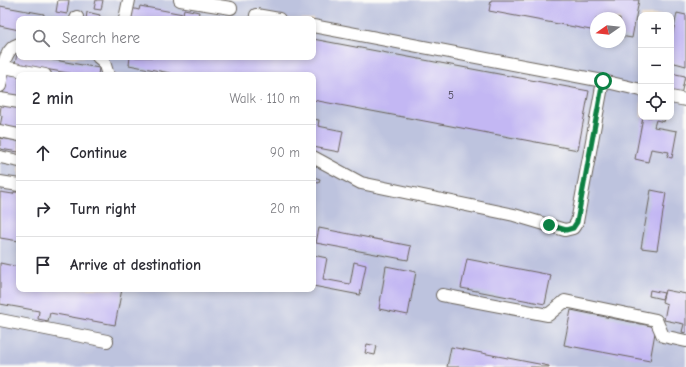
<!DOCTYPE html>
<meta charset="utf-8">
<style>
:root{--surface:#fff;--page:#f7f7f7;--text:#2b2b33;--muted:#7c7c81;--line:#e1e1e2}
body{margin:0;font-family:"Comic Neue",sans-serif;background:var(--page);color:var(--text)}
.controls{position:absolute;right:12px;top:12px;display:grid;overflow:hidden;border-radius:8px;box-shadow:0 2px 6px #0003}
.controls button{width:36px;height:36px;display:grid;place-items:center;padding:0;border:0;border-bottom:1px solid var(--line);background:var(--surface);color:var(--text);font:20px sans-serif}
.compass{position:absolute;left:590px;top:12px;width:36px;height:36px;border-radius:50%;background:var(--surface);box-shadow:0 2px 6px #0003;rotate:256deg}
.stop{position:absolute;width:12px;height:12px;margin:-9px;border:3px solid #0b8043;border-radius:50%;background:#fff}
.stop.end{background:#0b8043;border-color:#fff;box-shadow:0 1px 4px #0008}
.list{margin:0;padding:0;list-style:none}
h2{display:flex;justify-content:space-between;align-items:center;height:52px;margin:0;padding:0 16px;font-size:17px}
h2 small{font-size:13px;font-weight:400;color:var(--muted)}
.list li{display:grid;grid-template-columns:26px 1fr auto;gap:12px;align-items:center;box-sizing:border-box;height:56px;padding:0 16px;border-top:1px solid var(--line)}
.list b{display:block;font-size:15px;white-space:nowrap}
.list em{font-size:13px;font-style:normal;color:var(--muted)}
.icon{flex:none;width:22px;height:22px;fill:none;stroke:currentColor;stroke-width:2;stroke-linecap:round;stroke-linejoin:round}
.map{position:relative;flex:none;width:686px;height:367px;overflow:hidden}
.search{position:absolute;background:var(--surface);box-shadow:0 2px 6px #0003;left:16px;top:16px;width:300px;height:44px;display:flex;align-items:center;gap:10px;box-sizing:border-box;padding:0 14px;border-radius:8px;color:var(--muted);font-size:15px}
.panel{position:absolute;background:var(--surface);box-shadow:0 2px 6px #0003;left:16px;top:72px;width:300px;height:220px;border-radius:8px}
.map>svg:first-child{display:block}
.industrial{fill:#bdc3de;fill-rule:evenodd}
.building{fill:#c3b7f3}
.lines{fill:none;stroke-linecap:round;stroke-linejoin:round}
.minor-casing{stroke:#68625a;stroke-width:14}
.minor{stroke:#fff;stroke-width:12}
.route{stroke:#0b8043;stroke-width:5}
.labels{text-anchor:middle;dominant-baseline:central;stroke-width:3.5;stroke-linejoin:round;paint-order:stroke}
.number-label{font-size:11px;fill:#464352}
</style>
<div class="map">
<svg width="686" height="367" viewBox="0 0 686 367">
<rect width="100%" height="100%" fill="#fdfcf7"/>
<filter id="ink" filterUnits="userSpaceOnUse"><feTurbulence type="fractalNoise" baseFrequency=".025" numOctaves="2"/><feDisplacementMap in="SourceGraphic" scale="8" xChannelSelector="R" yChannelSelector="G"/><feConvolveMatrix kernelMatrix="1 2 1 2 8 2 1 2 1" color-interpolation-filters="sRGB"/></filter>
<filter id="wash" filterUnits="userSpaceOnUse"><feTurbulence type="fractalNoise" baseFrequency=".012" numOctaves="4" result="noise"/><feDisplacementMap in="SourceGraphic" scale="16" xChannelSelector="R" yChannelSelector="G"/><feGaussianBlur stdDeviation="0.9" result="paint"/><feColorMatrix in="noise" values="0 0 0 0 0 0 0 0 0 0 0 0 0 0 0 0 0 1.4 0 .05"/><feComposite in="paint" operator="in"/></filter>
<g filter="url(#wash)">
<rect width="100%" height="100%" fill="#f5e4cc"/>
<path class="industrial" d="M 0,0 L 686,0 L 686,367 L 0,367 ZM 641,15 L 671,15 L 671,117 L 641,117 ZM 596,18 L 620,18 L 620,42 L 596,42 ZM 19,19 L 313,19 L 313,57 L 19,57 ZM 19,75 L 313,75 L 313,289 L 19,289 Z"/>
<g id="blocks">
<path class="building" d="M 58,0 L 69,0 L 67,14 L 56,12 Z
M 96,0 L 103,0 L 101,10 L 94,9 Z
M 491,0 L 639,0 L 632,38 L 620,36 L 620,18 L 596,18 L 596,31 L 489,11 Z
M 0,6 L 44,14 L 43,19 L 19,19 L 19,30 L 0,26 Z
M 140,6 L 183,14 L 184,9 L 199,12 L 198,17 L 205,19 L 129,19 L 131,8 L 139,10 Z
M 87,12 L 100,15 L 99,19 L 86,19 Z
M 677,13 L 686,15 L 686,66 L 671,62 L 671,42 Z
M 313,39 L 589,91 L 578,150 L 313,100 L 313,75 L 180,75 L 129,65 L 130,57 L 313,57 Z
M 17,53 L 19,54 L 19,57 L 38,57 L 99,68 L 98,75 L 80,75 L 15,64 Z
M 671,73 L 685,76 L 681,95 L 671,93 Z
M 7,74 L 19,76 L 19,97 L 3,94 Z
M 1,105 L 19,108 L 19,129 L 0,126 L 2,116 L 0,115 Z
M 643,117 L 665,117 L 664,122 L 656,120 L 654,127 L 677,131 L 672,158 L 667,157 L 669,152 L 651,149 L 648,162 L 635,159 Z
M 313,119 L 319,120 L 318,126 L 343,131 L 339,152 L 313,147 Z
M 0,138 L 19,141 L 19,152 L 0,149 Z
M 313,177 L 320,179 L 319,183 L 313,182 Z
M 651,190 L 666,193 L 657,250 L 641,248 Z
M 0,192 L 13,194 L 14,192 L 19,192 L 19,241 L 0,238 Z
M 319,228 L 411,246 L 408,260 L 316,243 Z
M 313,255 L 327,258 L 323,279 L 350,284 L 354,262 L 366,265 L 360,295 L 313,286 Z
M 467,259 L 551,275 L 545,304 L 461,288 Z
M 0,263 L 19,267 L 19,289 L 122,289 L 115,325 L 50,313 L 48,321 L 38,319 L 39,311 L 0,304 Z
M 386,266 L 416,272 L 408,315 L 379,309 Z
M 650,290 L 664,293 L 662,299 L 649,296 Z
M 665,290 L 686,294 L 686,333 L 682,332 L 684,324 L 664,320 L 667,304 L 662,302 Z
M 571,310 L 656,327 L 650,361 L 564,345 Z
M 367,344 L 377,346 L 375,355 L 365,353 Z
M 451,347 L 549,366 L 549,367 L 447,367 Z"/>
</g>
</g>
<g filter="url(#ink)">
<use href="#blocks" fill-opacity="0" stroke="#68625a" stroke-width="1"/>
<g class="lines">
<g class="minor-casing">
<path id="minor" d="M 180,0 L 231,8
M 256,15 L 279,19
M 76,19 L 77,17
M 125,19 L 129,0
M 313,26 L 603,81 L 641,90
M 98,57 L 104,62 L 108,75
M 4,67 L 45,75
M 0,86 C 3,71 3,49 19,44
M 671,97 L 686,100
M 0,99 L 19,102
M 0,131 L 19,135
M 0,157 L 19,161
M 313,157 L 361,183 L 514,215 L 565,230 L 573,228 L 577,222 L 603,81
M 0,182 L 19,185
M 442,295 L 548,315 L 565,301 L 656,320 L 663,336 L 686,341
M 0,320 L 107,341"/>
</g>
<use href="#minor" class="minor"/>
</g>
</g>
<g class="lines" filter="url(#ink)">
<path class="route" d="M 549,225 L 566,230 L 573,228 L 577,222 L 603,81"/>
</g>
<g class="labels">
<g class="number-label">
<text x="451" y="95">5</text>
</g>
</g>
</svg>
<div class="controls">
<button>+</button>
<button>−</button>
<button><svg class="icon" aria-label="locate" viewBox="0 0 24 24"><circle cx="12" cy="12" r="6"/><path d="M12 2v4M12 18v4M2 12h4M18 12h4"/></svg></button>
</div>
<svg class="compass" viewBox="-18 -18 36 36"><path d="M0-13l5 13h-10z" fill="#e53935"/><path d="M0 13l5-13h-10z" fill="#7c7c81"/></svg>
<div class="stop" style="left:603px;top:81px"></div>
<div class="stop end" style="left:549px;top:225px"></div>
<div class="search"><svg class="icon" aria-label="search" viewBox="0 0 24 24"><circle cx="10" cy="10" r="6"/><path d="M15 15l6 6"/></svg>Search here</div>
<section class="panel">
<h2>2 min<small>Walk · 110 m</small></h2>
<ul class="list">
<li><svg class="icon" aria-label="ahead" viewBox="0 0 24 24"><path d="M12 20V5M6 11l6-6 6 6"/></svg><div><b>Continue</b></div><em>90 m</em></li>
<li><svg class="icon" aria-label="right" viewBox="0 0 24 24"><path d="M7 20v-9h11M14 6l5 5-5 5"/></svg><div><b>Turn right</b></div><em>20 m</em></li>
<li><svg class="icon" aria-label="arrive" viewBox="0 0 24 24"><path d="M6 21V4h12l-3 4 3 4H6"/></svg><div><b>Arrive at destination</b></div></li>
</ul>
</section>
</div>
